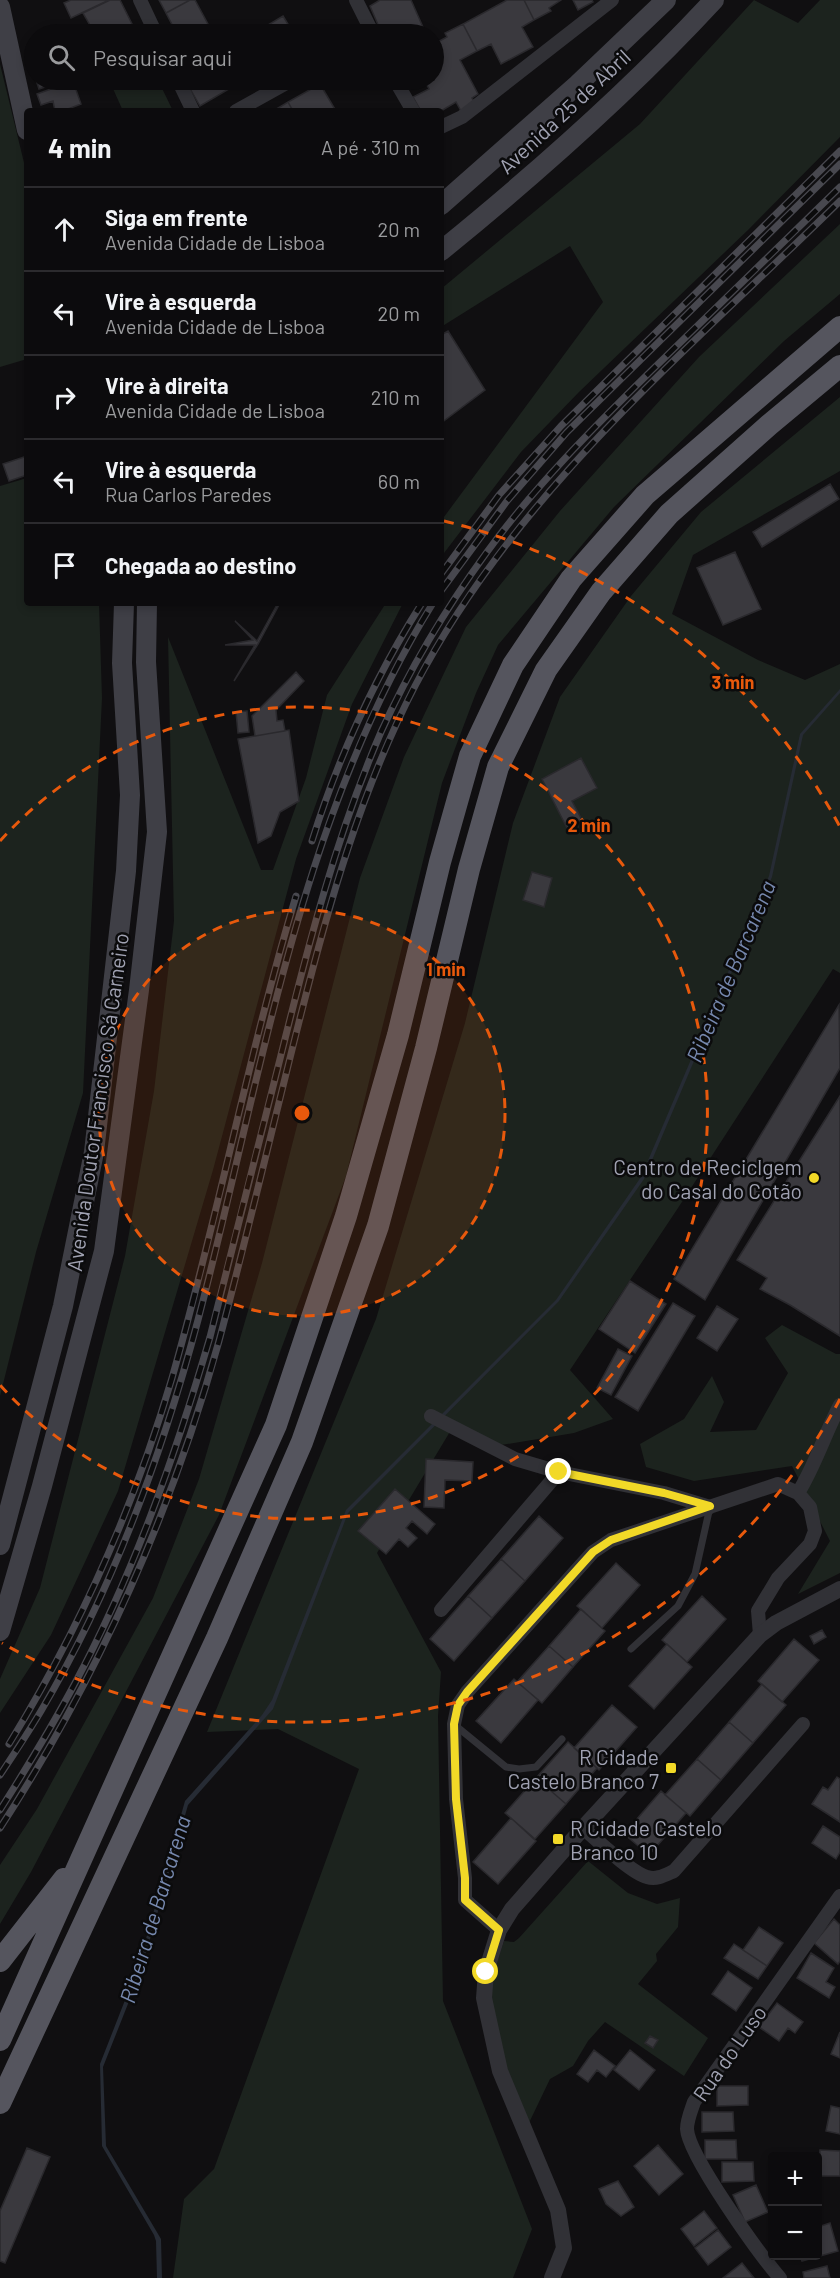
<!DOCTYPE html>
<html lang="pt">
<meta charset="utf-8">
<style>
:root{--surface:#0c0b0d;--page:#151416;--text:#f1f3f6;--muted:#9a9b9d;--line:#2c2b2e}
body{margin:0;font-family:Barlow,sans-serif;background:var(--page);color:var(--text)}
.controls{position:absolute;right:18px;bottom:18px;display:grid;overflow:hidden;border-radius:6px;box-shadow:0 3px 9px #0003}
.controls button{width:54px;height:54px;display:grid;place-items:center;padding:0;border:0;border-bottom:2px solid var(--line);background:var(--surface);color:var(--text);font:30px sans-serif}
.stop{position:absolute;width:18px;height:18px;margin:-14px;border:4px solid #f2d927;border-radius:50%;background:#fff}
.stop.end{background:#f2d927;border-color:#fff;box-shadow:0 2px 6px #0008}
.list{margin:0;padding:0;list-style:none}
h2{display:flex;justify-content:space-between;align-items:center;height:78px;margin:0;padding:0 24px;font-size:26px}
h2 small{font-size:20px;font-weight:400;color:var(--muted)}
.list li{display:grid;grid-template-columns:39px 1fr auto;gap:18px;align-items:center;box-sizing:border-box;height:84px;padding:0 24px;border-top:2px solid var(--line)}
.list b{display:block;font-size:22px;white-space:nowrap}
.list p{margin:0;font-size:20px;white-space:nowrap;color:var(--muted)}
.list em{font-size:20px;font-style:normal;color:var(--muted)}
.icon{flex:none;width:33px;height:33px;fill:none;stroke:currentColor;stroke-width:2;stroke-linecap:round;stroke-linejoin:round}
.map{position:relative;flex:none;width:840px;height:2278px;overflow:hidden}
.search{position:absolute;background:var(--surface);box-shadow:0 3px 9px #0003;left:24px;top:24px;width:420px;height:66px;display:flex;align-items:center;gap:15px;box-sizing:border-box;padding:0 21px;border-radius:33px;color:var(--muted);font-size:22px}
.panel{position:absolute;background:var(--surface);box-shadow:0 3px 9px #0003;left:24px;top:108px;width:420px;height:498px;border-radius:6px}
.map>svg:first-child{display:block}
.green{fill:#1c231e}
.water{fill:#262b34}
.building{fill:#3a393e;stroke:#2a292d;stroke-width:1.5}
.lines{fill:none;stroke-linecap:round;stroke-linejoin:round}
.service{stroke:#313136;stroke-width:7}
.minor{stroke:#313136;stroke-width:14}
.tertiary{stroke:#313136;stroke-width:16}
.secondary{stroke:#3f3f46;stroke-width:20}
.trunk{stroke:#55555e;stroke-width:22}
.rail-casing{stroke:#48484f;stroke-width:7}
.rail{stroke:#0b0b0c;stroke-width:4.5;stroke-dasharray:14;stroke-linecap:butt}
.route{stroke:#f2d927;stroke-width:8}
.ring{fill:none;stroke:#e8590c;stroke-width:3;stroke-dasharray:10 8}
.poi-dot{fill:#f2d927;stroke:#0b0b0c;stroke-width:2}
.labels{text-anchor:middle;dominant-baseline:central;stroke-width:5;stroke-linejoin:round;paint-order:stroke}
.street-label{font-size:21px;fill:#a0a2b2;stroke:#0b0b0c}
.poi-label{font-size:21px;fill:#a0a2b2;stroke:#0b0b0c;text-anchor:end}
.water-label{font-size:22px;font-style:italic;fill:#7688ae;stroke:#0b0b0c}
.centre{fill:#e8590c;stroke:#0b0b0c;stroke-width:3}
.ring-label{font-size:18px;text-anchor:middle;font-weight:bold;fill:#e8590c;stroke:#0b0b0c;stroke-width:5;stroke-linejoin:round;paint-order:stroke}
</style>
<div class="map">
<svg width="840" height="2278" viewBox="0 0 840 2278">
<rect width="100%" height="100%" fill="#100f11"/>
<path class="green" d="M 754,0 L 798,23 L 820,0 L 840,0 L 840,137 L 748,230 L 579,392 L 521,452 L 441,557 L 441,521 L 603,302 L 570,246 L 441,327 L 441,289 L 640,124 Z
M 0,64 L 27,175 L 27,359 L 0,367 Z
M 115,80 L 158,80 L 173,111 L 123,111 L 110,82 Z
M 840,224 L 840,294 L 784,341 L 614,507 L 498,645 L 476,693 L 442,783 L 346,1176 L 219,1515 L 31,1872 L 0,1924 L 0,1865 L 37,1809 L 153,1598 L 199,1479 L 262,1263 L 360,878 L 404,757 L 466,627 L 560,511 L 699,357 Z
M 840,397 L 840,471 L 693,555 L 672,614 L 758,660 L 805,680 L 840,664 L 840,973 L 833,969 L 678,1208 L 570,1370 L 613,1419 L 574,1433 L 483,1448 L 451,1430 L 377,1553 L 441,1672 L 438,1716 L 443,2001 L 532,2229 L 513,2278 L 173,2278 L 184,2199 L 214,2169 L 359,1769 L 278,1729 L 207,1732 L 376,1319 L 465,1023 L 513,823 L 560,697 L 631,596 L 701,512 Z
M 27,478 L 27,603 L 99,603 L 102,698 L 83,1093 L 36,1252 L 0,1396 L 0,486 Z
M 386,603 L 403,603 L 352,704 L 296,859 L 213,1170 L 118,1491 L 51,1635 L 0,1713 L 0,1679 L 40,1588 L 125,1256 L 154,1091 L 174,921 L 168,637 L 261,870 L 273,870 L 306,778 L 327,695 Z
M 782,1325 L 836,1354 L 840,1354 L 840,1573 L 798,1594 L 830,1541 L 792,1466 L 694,1481 L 646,1467 L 640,1444 L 684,1419 L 712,1376 L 724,1402 L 710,1432 L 756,1430 L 788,1373 L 765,1338 Z
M 588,1861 L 628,1893 L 657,1904 L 680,1898 L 678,1927 L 656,1954 L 657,1961 L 638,1984 L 708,2038 L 684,2076 L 605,2022 L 588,2041 L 573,2066 L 550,2079 L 527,2127 L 513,2097 L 490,2001 L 493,1975 L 504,1941 L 514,1942 L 519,1938 Z"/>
<path class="water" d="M 840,689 L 840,693 L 803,735 L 772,877 L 644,1179 L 559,1301 L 348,1513 L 273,1709 L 188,1805 L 141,1971 L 103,2067 L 106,2146 L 161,2239 L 162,2278 L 157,2278 L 156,2241 L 154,2235 L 102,2146 L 100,2064 L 138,1967 L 185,1801 L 262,1715 L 272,1700 L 346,1510 L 556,1300 L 641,1177 L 769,876 L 800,734 Z"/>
<path class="building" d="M 71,0 L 109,0 L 71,18 L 64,3 Z
M 110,0 L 120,0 L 133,26 L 117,34 L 95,34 L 83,13 Z
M 159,0 L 190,0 L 166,13 Z
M 190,0 L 195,0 L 209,26 L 193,34 L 177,34 L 166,13 Z
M 380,0 L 411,0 L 426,34 L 382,34 L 370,6 Z
M 507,0 L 524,0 L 534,20 L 522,27 L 533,47 L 501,64 L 491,44 L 477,51 L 463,24 Z
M 524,0 L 561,0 L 549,8 L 551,11 L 534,20 Z
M 573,0 L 592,0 L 593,2 L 578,10 Z
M 283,16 L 294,34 L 253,34 Z
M 463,24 L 477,51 L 460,60 L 478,94 L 472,98 L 475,103 L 461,111 L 456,102 L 441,111 L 421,111 L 413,97 L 429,89 L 424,80 L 434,80 L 434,44 L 447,37 L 445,33 Z
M 36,80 L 59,80 L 60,82 L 39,89 Z
M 185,80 L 231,80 L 234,86 L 200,106 Z
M 73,81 L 81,104 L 63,111 L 55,111 L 53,101 L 41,105 L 37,94 Z
M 320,84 L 336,111 L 293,111 L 288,102 Z
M 288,102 L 293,111 L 273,111 Z
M 448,331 L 485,390 L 441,423 L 441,335 Z
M 27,456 L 27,475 L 9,481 L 3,464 Z
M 830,484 L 839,499 L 762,547 L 753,532 Z
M 735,552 L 761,609 L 723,625 L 697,568 Z
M 278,603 L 280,603 L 258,644 L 234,681 L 255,645 L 225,645 L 253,640 L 235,621 L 257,641 Z
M 296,672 L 304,681 L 276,710 L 277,721 L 283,720 L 285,731 L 255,736 L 252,716 Z
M 247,711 L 249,732 L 238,733 L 236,712 Z
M 289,730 L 299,801 L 280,812 L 271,836 L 258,843 L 238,739 Z
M 581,758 L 597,788 L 572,801 L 582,820 L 567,828 L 542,779 Z
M 532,872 L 552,878 L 544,907 L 523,900 Z
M 839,1005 L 840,1068 L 705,1300 L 674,1279 Z
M 840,1096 L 840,1336 L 790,1305 L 760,1289 L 767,1278 L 737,1260 Z
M 630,1281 L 666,1304 L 635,1353 L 599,1329 Z
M 673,1303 L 695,1316 L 638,1411 L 615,1397 Z
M 717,1306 L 738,1319 L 717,1351 L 697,1338 Z
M 618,1349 L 632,1356 L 611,1395 L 597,1388 Z
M 426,1459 L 473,1462 L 472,1481 L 445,1480 L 444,1508 L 424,1507 Z
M 395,1489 L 435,1524 L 427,1534 L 412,1521 L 406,1528 L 417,1538 L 408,1547 L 399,1539 L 386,1554 L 358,1531 Z
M 539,1516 L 563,1538 L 525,1581 L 501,1559 Z
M 501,1559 L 525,1581 L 492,1618 L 468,1596 Z
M 616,1563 L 640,1585 L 602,1628 L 577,1606 Z
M 468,1596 L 492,1618 L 454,1661 L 430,1639 Z
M 702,1596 L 726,1619 L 687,1662 L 662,1640 Z
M 581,1609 L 605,1631 L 573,1667 L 549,1646 Z
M 822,1630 L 826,1637 L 814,1644 L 810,1636 Z
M 794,1639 L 819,1660 L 782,1702 L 758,1681 Z
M 667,1644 L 692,1667 L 654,1709 L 629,1686 Z
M 549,1646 L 573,1667 L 542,1703 L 517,1682 Z
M 514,1679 L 538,1700 L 501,1743 L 476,1721 Z
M 762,1684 L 786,1705 L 753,1743 L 729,1722 Z
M 612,1705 L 637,1727 L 599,1770 L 574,1748 Z
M 729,1722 L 753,1743 L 721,1780 L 697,1759 Z
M 568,1742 L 597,1768 L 566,1804 L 536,1778 Z
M 697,1759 L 721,1780 L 690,1816 L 665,1795 Z
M 837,1777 L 840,1779 L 840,1822 L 812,1804 L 823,1787 L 828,1790 Z
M 536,1778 L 566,1804 L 535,1839 L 505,1813 Z
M 661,1791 L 686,1813 L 649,1855 L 624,1834 Z
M 511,1818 L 536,1841 L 498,1884 L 473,1862 Z
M 823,1826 L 840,1837 L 840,1852 L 836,1859 L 812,1843 Z
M 834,1919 L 840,1925 L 840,1961 L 838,1964 L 814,1943 Z
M 759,1927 L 783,1943 L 767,1966 L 743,1950 Z
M 734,1944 L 767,1966 L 758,1979 L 724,1958 Z
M 811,1953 L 834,1968 L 826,1982 L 835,1987 L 829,1998 L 797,1978 Z
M 728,1971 L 752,1988 L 736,2011 L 712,1994 Z
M 777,2003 L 803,2022 L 795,2033 L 788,2028 L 779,2041 L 759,2027 Z
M 840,2032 L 840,2058 L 831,2054 Z
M 650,2036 L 658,2040 L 653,2048 L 645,2043 Z
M 594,2050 L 615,2066 L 606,2077 L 597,2070 L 588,2082 L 577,2074 Z
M 630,2050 L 655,2070 L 639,2090 L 614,2070 Z
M 717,2086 L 748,2086 L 748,2105 L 717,2106 Z
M 831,2106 L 840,2108 L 840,2134 L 826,2131 Z
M 702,2112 L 733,2112 L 734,2131 L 702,2132 Z
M 705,2140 L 736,2140 L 737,2159 L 705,2159 Z
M 658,2145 L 683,2174 L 659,2195 L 634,2166 Z
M 27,2148 L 50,2157 L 5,2263 L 0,2261 L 0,2211 Z
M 820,2150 L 840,2151 L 840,2176 L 819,2176 Z
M 722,2162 L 753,2162 L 754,2181 L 722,2182 Z
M 618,2181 L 634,2207 L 621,2216 L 606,2204 L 599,2189 Z
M 756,2185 L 768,2212 L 745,2222 L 733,2195 Z
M 704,2211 L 717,2228 L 694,2246 L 681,2229 Z
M 830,2223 L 838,2251 L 802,2261 L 800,2256 L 818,2256 L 818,2227 Z
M 718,2230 L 731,2247 L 708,2265 L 695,2248 Z
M 742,2263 L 754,2278 L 723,2278 Z
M 827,2266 L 830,2278 L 804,2278 L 803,2272 Z"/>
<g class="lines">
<path class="service" d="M 631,1649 L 678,1606 L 695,1574 L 710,1507
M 456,1726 L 506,1767 L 519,1769 L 536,1767 L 562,1739"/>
<path class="minor" d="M 140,0 L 156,34
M 356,0 L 373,34
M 178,80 L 193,111
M 395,80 L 413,111
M 236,111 L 292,80
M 441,127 L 462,117 L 612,0
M 431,1416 L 515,1459 L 559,1472 L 664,1493 L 710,1507
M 798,1493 C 815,1466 825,1433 840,1405
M 441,1610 L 559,1472
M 583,1828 C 597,1840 631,1873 647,1877 C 657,1880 665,1875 674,1871 L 803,1724
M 499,1930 L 465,1900 L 465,1878 L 456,1799 L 454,1724 L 458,1705 L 467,1692 L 593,1552 L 611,1540 L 778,1484 L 798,1493 L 810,1507 L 815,1531 L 810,1544 L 778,1578 L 758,1611 L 760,1635
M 780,2278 C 760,2255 688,2155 687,2129 C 687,2120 691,2111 694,2102 L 840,1896"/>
<path class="tertiary" d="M 552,2278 L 564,2248 L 558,2210 L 500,2071 L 484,1998 L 486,1972 L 499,1930 L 512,1909 L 583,1828 L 760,1635 L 776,1623 L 840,1589"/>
<path class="secondary" d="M 0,7 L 27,130
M 441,205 L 577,85 L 666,0
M 441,251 C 537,173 630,91 714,0
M 0,1545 L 63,1306 L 94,1152 L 126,871 L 130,795 L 122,663 L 124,603
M 0,1631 L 42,1486 L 104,1251 L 139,990 L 157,832 L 146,662 L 147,603"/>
<path class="trunk" d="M 0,1961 L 64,1879
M 0,2040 L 276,1425 L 346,1216 L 398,1035 L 440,862 L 470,756 L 513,665 L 571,579 L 645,495 L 840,327
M 0,2103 L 217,1638 L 302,1442 L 378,1226 L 426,1048 L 469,869 L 498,767 L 546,670 L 601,592 L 669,514 L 769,425 L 840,366"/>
<g class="rail-casing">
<path id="rail" d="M 441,574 L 499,495 L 561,426 L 840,151
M 441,591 L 507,501 L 567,432 L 840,164
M 312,841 C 338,758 375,677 422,603
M 9,1744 C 79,1630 134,1507 172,1378 C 218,1218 248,1055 296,896
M 0,1775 C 14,1754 28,1733 41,1711 C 112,1591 162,1455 198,1320 C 262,1077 298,820 433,603
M 0,1810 C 26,1769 51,1728 74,1685 C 133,1575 175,1457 210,1337 C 233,1243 257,1149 281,1055 C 308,946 336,836 381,732 C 410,668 446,608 487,552 C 535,486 593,428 651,371 C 714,309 777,249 840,187
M 0,1828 C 98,1677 171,1514 219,1341 C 247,1236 272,1129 299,1022 C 328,907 360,792 415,686 C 516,492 687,351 840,201"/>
</g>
<use href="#rail" class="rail"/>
</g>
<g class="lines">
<path class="route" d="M 486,1972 L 499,1930 L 465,1900 L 465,1878 L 456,1799 L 454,1724 L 458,1705 L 467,1692 L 593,1552 L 611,1540 L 710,1506 L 664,1493 L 559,1472"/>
</g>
<circle cx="302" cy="1113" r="203" fill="#e8590c" fill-opacity=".12"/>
<g class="ring">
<circle cx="302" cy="1113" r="203"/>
<path d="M0 841A406 406 0 1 1 0 1385"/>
<path d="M840 1399A609 609 0 0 1 2 1643M444 521A609 609 0 0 1 840 827"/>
</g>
<g class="poi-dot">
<circle cx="814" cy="1178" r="6"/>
<rect x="665" y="1762" width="12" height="12" rx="3"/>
<rect x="552" y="1833" width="12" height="12" rx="3"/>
</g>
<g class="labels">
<g class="street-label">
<text transform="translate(564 111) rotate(-43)">Avenida 25 de Abril</text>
<text transform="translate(97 1102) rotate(-82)">Avenida Doutor Francisco Sá Carneiro</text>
<text transform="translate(729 2053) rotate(-55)">Rua do Luso</text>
</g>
<g class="poi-label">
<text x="802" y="1166">Centro de Reciclgem<tspan x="802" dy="24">do Casal do Cotão</tspan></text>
<text x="659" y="1756">R Cidade<tspan x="659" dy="24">Castelo Branco 7</tspan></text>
<text x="570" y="1827" text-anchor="start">R Cidade Castelo<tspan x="570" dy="24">Branco 10</tspan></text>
</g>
<g class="water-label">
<text transform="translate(730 971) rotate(-67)">Ribeira de Barcarena</text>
<text transform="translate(154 1909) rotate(-73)">Ribeira de Barcarena</text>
</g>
</g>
<circle cx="302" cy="1113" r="9" class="centre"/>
<g class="ring-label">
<text x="733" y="689">3 min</text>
<text x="589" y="832">2 min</text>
<text x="446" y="976">1 min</text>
</g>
</svg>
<div class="controls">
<button>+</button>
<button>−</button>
</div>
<div class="stop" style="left:486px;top:1972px"></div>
<div class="stop end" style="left:559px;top:1472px"></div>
<div class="search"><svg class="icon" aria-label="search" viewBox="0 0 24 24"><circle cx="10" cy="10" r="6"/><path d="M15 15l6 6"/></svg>Pesquisar aqui</div>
<section class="panel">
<h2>4 min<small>A pé · 310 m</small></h2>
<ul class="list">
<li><svg class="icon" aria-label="ahead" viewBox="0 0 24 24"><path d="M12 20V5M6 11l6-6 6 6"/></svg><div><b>Siga em frente</b><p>Avenida Cidade de Lisboa</p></div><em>20 m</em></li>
<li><svg class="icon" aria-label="left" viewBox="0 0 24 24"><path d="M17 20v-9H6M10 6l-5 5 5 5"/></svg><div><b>Vire à esquerda</b><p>Avenida Cidade de Lisboa</p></div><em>20 m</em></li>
<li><svg class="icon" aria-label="right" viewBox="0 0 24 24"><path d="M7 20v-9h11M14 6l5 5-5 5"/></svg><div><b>Vire à direita</b><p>Avenida Cidade de Lisboa</p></div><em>210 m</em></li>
<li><svg class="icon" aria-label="left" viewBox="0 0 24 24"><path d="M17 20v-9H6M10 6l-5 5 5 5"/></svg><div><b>Vire à esquerda</b><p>Rua Carlos Paredes</p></div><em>60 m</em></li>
<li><svg class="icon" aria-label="arrive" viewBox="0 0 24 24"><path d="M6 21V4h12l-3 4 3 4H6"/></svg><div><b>Chegada ao destino</b></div></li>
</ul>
</section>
</div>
